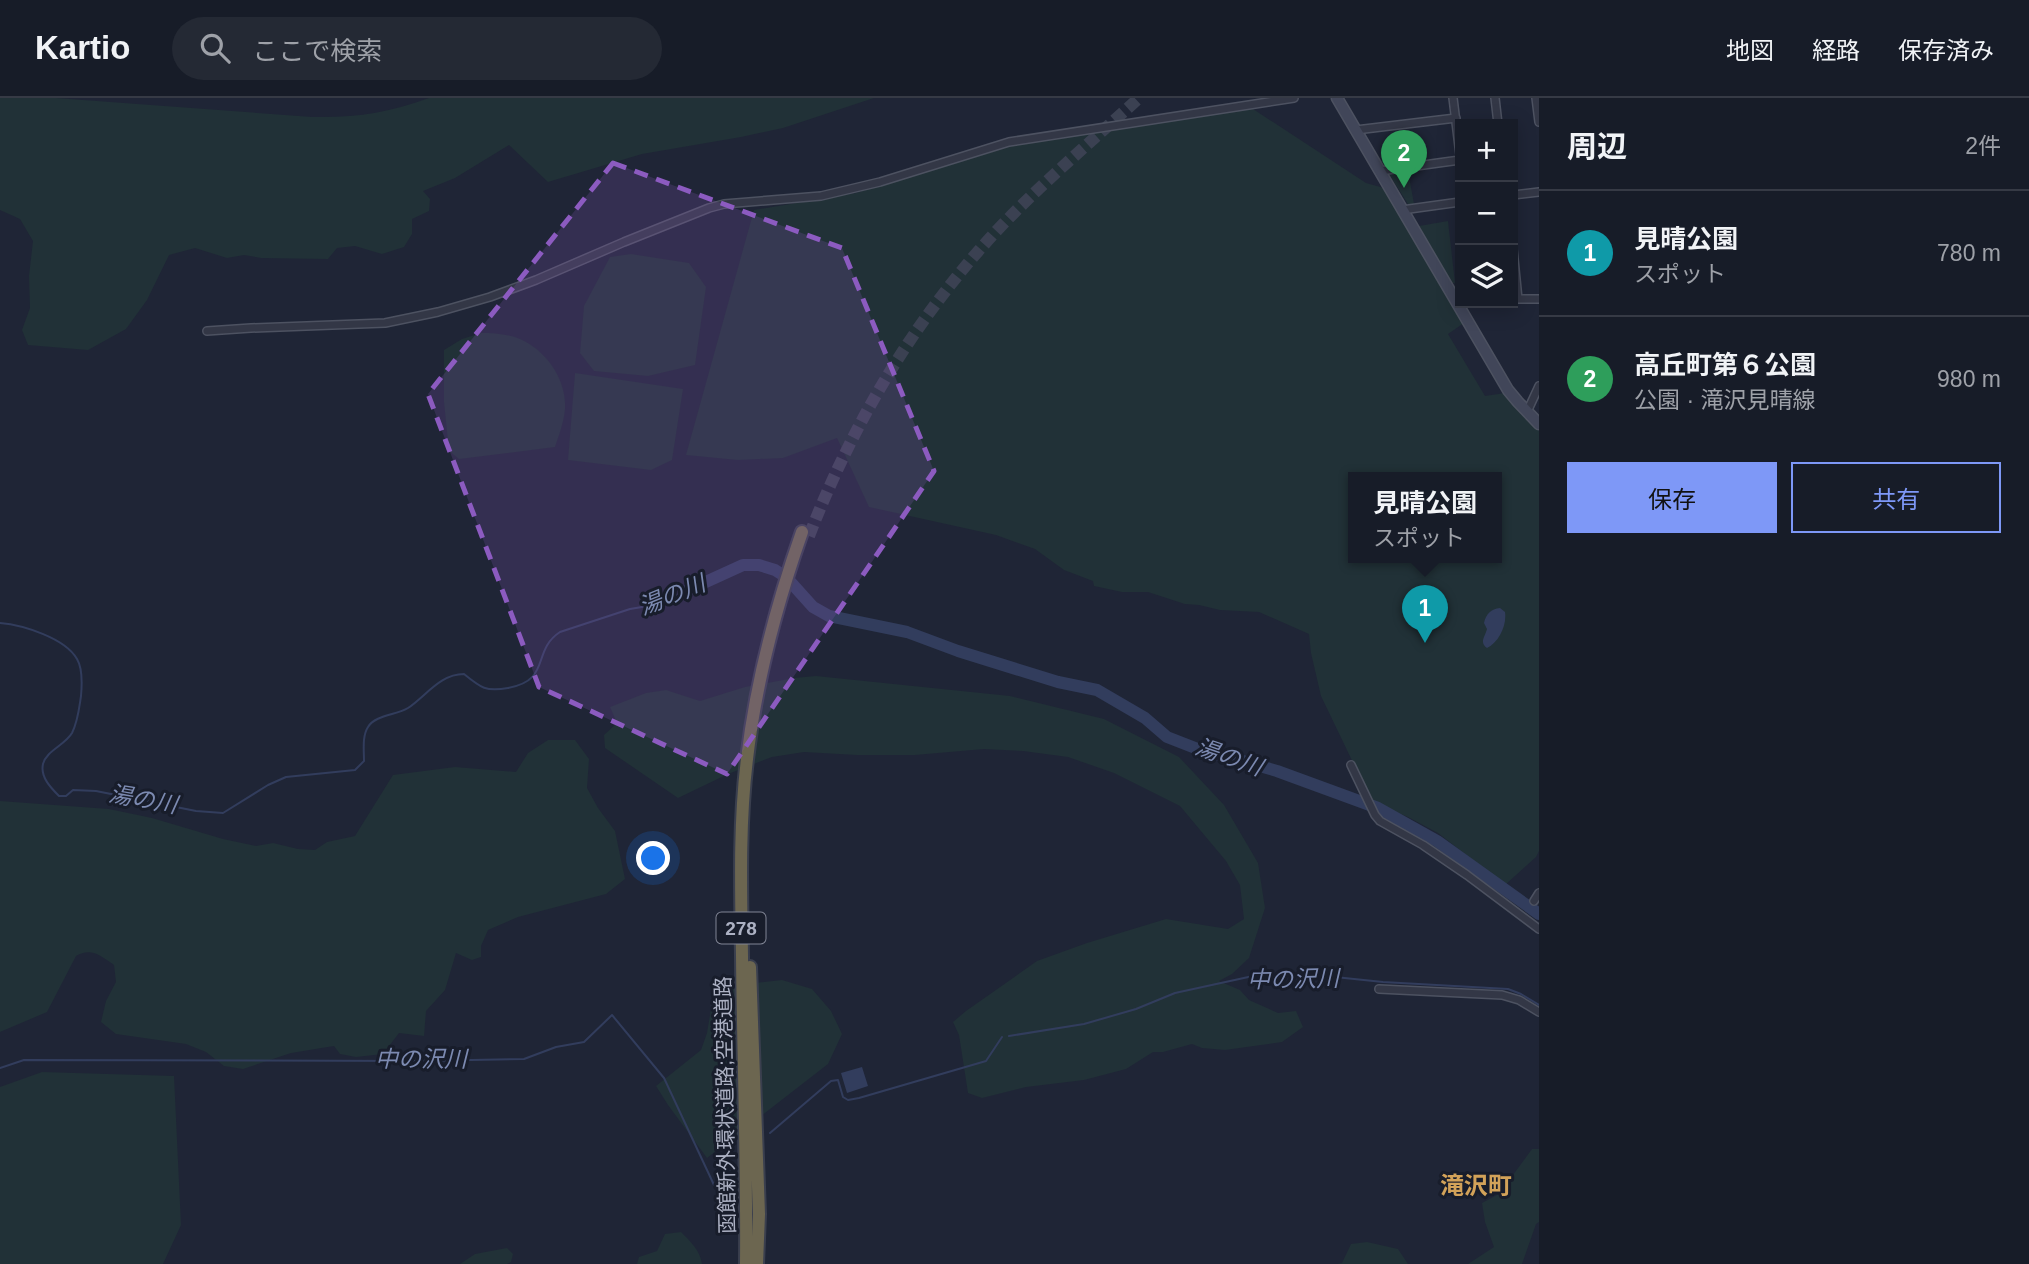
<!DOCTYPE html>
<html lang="ja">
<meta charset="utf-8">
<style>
:root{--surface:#171c28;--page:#242934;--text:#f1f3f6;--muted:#9ea1a8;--line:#363a45;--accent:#7e98f7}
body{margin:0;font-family:Arial,"Noto Sans JP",sans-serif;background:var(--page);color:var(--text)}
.controls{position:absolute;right:21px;top:21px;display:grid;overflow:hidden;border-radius:0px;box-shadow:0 4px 18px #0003}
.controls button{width:63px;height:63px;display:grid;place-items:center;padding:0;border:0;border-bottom:2px solid var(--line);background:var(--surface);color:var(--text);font:35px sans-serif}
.you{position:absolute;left:654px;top:761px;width:24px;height:24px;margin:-18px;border:5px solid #fff;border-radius:50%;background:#1a73e8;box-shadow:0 0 0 10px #1a73e833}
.badge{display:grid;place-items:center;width:46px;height:46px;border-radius:50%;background:var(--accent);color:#fff;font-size:23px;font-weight:700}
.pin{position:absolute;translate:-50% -58px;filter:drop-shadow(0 2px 4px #0008)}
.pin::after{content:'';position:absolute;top:37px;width:24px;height:21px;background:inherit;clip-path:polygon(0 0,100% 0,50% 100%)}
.popup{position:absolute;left:1348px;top:374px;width:154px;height:91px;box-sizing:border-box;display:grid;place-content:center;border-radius:0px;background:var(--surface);filter:drop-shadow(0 2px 5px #0005);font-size:23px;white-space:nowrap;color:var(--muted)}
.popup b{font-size:26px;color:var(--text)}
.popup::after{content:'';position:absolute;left:50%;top:100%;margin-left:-14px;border:14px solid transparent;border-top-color:var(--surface)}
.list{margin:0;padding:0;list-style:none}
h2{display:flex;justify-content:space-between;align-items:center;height:91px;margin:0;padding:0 28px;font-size:30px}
h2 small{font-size:23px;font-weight:400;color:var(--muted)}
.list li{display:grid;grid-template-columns:46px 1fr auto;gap:21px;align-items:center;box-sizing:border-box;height:126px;padding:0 28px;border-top:2px solid var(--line)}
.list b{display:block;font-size:26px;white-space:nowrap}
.list p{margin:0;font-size:23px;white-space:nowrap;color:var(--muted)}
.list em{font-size:23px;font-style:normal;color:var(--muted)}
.actions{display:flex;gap:14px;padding:21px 28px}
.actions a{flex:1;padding:16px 0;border:2px solid var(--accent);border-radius:0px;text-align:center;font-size:24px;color:var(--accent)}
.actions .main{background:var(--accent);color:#111}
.icon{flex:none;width:38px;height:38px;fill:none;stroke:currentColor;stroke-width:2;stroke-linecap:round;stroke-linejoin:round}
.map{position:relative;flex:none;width:1539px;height:1166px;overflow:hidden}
header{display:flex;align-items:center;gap:42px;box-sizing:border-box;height:98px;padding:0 35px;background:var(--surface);border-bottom:2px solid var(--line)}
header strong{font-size:33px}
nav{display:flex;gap:38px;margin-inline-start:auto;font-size:24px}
.search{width:490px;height:63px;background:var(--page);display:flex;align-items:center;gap:18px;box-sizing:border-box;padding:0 24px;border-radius:38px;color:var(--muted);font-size:26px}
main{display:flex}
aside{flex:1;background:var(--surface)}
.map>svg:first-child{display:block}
.green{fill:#213137;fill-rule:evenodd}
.water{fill:#323d5d}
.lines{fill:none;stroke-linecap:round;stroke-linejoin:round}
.stream{stroke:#323d5d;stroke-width:2}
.river{stroke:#323d5d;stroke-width:12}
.highway-tunnel{stroke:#3b4152;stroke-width:12;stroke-dasharray:12 6;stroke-linecap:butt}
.street-casing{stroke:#4d5261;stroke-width:10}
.secondary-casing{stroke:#4d5261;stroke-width:13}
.highway-casing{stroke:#3a3f4e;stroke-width:16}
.street{stroke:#333746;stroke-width:7}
.secondary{stroke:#414659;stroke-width:10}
.highway{stroke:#6c6650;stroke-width:12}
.marked{fill:#8c5bc0;fill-opacity:0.2;stroke:#8c5bc0;stroke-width:5;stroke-dasharray:14 9;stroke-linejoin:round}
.labels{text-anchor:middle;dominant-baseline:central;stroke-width:6;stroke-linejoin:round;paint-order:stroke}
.shield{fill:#181d2b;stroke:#808595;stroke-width:2}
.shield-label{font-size:19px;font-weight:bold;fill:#acb1c3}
.street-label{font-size:21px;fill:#acb1c3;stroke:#181d2b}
.water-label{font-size:23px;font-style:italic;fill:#7c8ab1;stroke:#181d2b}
.quarter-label{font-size:24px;font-weight:bold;fill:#d2a259;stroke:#181d2b}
</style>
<header>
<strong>Kartio</strong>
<div class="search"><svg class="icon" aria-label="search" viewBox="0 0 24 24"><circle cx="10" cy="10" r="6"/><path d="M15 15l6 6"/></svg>ここで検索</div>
<nav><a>地図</a><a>経路</a><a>保存済み</a></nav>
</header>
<main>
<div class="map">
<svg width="1539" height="1166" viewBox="0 0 1539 1166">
<rect width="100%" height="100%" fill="#1f2536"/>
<path class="green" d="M 0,0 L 56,0 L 312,19 C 355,20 388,15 429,0 L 874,0 L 783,30 L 741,39 L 642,56 L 548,84 L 509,47 L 455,80 L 423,93 L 430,101 L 429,113 L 412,121 L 412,136 L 404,149 L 382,156 L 355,148 L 337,150 L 328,161 L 261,160 L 244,157 L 227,160 L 195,150 L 169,157 L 147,202 L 126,231 L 88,252 L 28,247 L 22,232 L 30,210 L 29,178 L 33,143 L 20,121 L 0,112 Z
M 1250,9 L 1366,85 L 1384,90 L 1464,225 L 1448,236 L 1485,298 L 1505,295 L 1539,333 L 1539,753 L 1536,759 L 1505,787 L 1438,735 L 1408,719 L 1372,704 L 1321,598 L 1311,555 L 1309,536 L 1259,514 L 1220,512 L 1199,507 L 1185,506 L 1148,494 L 1122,494 L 1094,488 L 1093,483 L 1064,472 L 1035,451 L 996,437 L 869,409 L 837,340 L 783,360 L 738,362 L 686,357 L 754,112 L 856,95 L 1012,48 ZM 1353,379 L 1497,379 L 1497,459 L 1353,459 Z
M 1408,73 L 1414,106 L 1408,106 L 1389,76 Z
M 1448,123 L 1455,185 L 1452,185 L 1419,128 Z
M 631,156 L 689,165 L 706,189 L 695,267 L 648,278 L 594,273 L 580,255 L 584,208 L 610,159 Z
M 481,235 C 494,235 508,236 520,241 C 546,252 567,282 565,311 C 564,324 559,337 555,349 L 459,361 L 449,353 L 444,304 L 444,252 L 462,241 Z
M 575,275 L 683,291 L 672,362 L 651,372 L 568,362 Z
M 816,578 L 1010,598 L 1104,621 L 1179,659 L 1224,707 L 1258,765 L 1265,810 L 1249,860 L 1232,876 L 1219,883 L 1240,892 L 1249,902 L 1278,915 L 1296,913 L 1303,929 L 1282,944 L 1225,952 L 1202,950 L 1192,946 L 1163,954 L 1153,954 L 1126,971 L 1084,982 L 1026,989 L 982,1000 L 968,995 L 959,937 L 953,924 L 966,913 L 1037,863 L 1087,845 L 1166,821 L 1228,831 L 1244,821 L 1240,787 L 1226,763 L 1180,708 L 1114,675 L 1068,659 L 1023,653 L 984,651 L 915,657 L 857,657 L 804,654 L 772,659 L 728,676 L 678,700 L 605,650 L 604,637 L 617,625 L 610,609 L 646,595 L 666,592 L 700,603 L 745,589 L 794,580 Z
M 548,642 L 575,642 L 589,661 L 587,690 L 598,710 L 615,733 L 625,781 L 606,796 L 518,819 L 488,832 L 481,848 L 481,859 L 472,862 L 456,855 L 445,892 L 426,913 L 424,938 L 399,935 L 383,956 L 356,959 L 340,956 L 334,948 L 291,955 L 243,971 L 224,968 L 206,954 L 186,946 L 116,936 L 101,924 L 106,903 L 116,884 L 114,867 C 101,858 91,849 76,858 L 47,914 L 0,934 L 0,703 L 109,711 L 152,720 L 223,741 L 256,748 L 273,745 L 298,751 L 315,752 L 327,744 L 355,738 L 393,677 L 455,669 L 516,674 L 528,655 Z
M 782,882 L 812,891 L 831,913 L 842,936 L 828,966 L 707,1060 L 668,1007 L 656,988 L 701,952 L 707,935 L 713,899 L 745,886 Z
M 42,974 L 174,978 L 181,1127 L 163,1166 L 0,1166 L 0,989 Z
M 1532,1051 L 1539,1051 L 1539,1124 L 1536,1126 L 1522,1166 L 1468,1166 L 1494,1149 L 1485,1124 L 1482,1105 L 1499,1096 Z
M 681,1134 C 690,1143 700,1152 702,1166 L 637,1166 L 639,1159 L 657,1153 L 665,1136 Z
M 1367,1144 L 1398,1151 L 1408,1166 L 1337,1166 L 1342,1165 L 1351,1146 Z
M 507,1150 L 513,1156 L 511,1164 L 507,1166 L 460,1166 L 475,1156 Z"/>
<path class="water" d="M 1500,510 L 1505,514 C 1507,527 1499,544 1487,550 C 1479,544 1485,539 1487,531 L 1484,525 C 1486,516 1491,511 1500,510 Z
M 862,969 L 868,988 L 847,995 L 841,975 Z"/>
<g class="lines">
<path class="stream" d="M 0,525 C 23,527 65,540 77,561 C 83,571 82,587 81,598 C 79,611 78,623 72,635 C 65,647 46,653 43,666 C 40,679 51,690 59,698 L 66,698 L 73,692 L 96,693 L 196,713 L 223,715 L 268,687 L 286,679 L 355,672 L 364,663 C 364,653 362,638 368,629 C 375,617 397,617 408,610 C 426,598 440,576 464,576 C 481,590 486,594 508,590 C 552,582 531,553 560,534 L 630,511 L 654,507 L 686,493
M 1009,938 L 1084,926 L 1136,911 L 1175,895 L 1253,878 L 1306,876 L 1383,884 L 1508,891 L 1521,896 L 1539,907
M 0,970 L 24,962 L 420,963 L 524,961 L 556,949 L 584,944 L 612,917 L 664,980 L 714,1087 L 726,1084 L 731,1078
M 770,1035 L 831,983 L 838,982 L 843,999 L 848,1002 L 859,1000 L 986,963 L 1002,939"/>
<path class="river" d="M 686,493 L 743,467 L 759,467 L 775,472 L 786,479 L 813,509 L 829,518 L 907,534 L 958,553 L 1058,584 L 1097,592 L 1145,620 L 1167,639 L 1208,655 L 1229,659 L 1277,673 L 1378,710 L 1437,743 L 1539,816"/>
<path class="highway-tunnel" d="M 809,438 C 854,322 919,213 1006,123 C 1048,80 1094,41 1139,0"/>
<g class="street-casing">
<path id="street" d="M 1453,0 L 1460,57
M 1495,0 L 1498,26
M 1536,0 L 1539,24
M 1356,32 L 1456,20
M 1380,73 L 1460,62
M 1513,97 L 1539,94
M 1402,112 L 1460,104
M 1513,151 L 1518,201
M 1513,201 L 1539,201
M 207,233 L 251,230 L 385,225 L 438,214 L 490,199 L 536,182 L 624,144 L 709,110 L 724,106 L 821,98 L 880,84 L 1009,44 L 1294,0
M 1527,314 L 1539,288
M 1351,667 L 1375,717 L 1380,723 L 1423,747 L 1467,777 L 1539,831
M 1534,803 L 1539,795
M 1379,891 L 1502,897 L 1519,902 L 1539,914"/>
</g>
<g class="secondary-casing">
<path id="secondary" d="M 1337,0 L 1508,292 L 1518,304 L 1539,326"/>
</g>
<g class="highway-casing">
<path id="highway" d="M 750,869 L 759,1116 L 757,1166
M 746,1166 C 747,1063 743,960 742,858 C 741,792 739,726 747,661 C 756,583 776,508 802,434"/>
</g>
<use href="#street" class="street"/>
<use href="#secondary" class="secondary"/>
<use href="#highway" class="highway"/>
</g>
<path class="marked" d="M 613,65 L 842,150 L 934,373 L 727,676 L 539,589 L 428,296 Z"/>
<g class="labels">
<rect class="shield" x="716.5" y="814.5" width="49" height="31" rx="5"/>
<g class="shield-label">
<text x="741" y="830">278</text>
</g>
<g class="street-label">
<text transform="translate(725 1007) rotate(-91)">函館新外環状道路;空港道路</text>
</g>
<g class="water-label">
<text transform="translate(672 497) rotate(-22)">湯の川</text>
<text transform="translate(1229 659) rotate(19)">湯の川</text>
<text transform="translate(143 701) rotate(10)">湯の川</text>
<text transform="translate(1293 881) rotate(-1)">中の沢川</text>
<text x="421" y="961">中の沢川</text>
</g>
<g class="quarter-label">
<text x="1476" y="1087">滝沢町</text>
</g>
</g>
</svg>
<div class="controls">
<button>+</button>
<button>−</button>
<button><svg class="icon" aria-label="layers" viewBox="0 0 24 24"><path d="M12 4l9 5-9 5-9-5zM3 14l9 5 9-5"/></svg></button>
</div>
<div class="you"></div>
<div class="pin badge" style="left:1425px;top:545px;background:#0f9aa8">1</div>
<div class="popup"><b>見晴公園</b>スポット</div>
<div class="pin badge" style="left:1404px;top:90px;background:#2e9e5b">2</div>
</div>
<aside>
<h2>周辺<small>2件</small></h2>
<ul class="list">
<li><span class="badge" style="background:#0f9aa8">1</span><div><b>見晴公園</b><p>スポット</p></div><em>780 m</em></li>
<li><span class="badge" style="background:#2e9e5b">2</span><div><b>高丘町第６公園</b><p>公園 · 滝沢見晴線</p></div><em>980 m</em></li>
</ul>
<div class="actions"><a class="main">保存</a><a>共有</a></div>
</aside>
</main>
